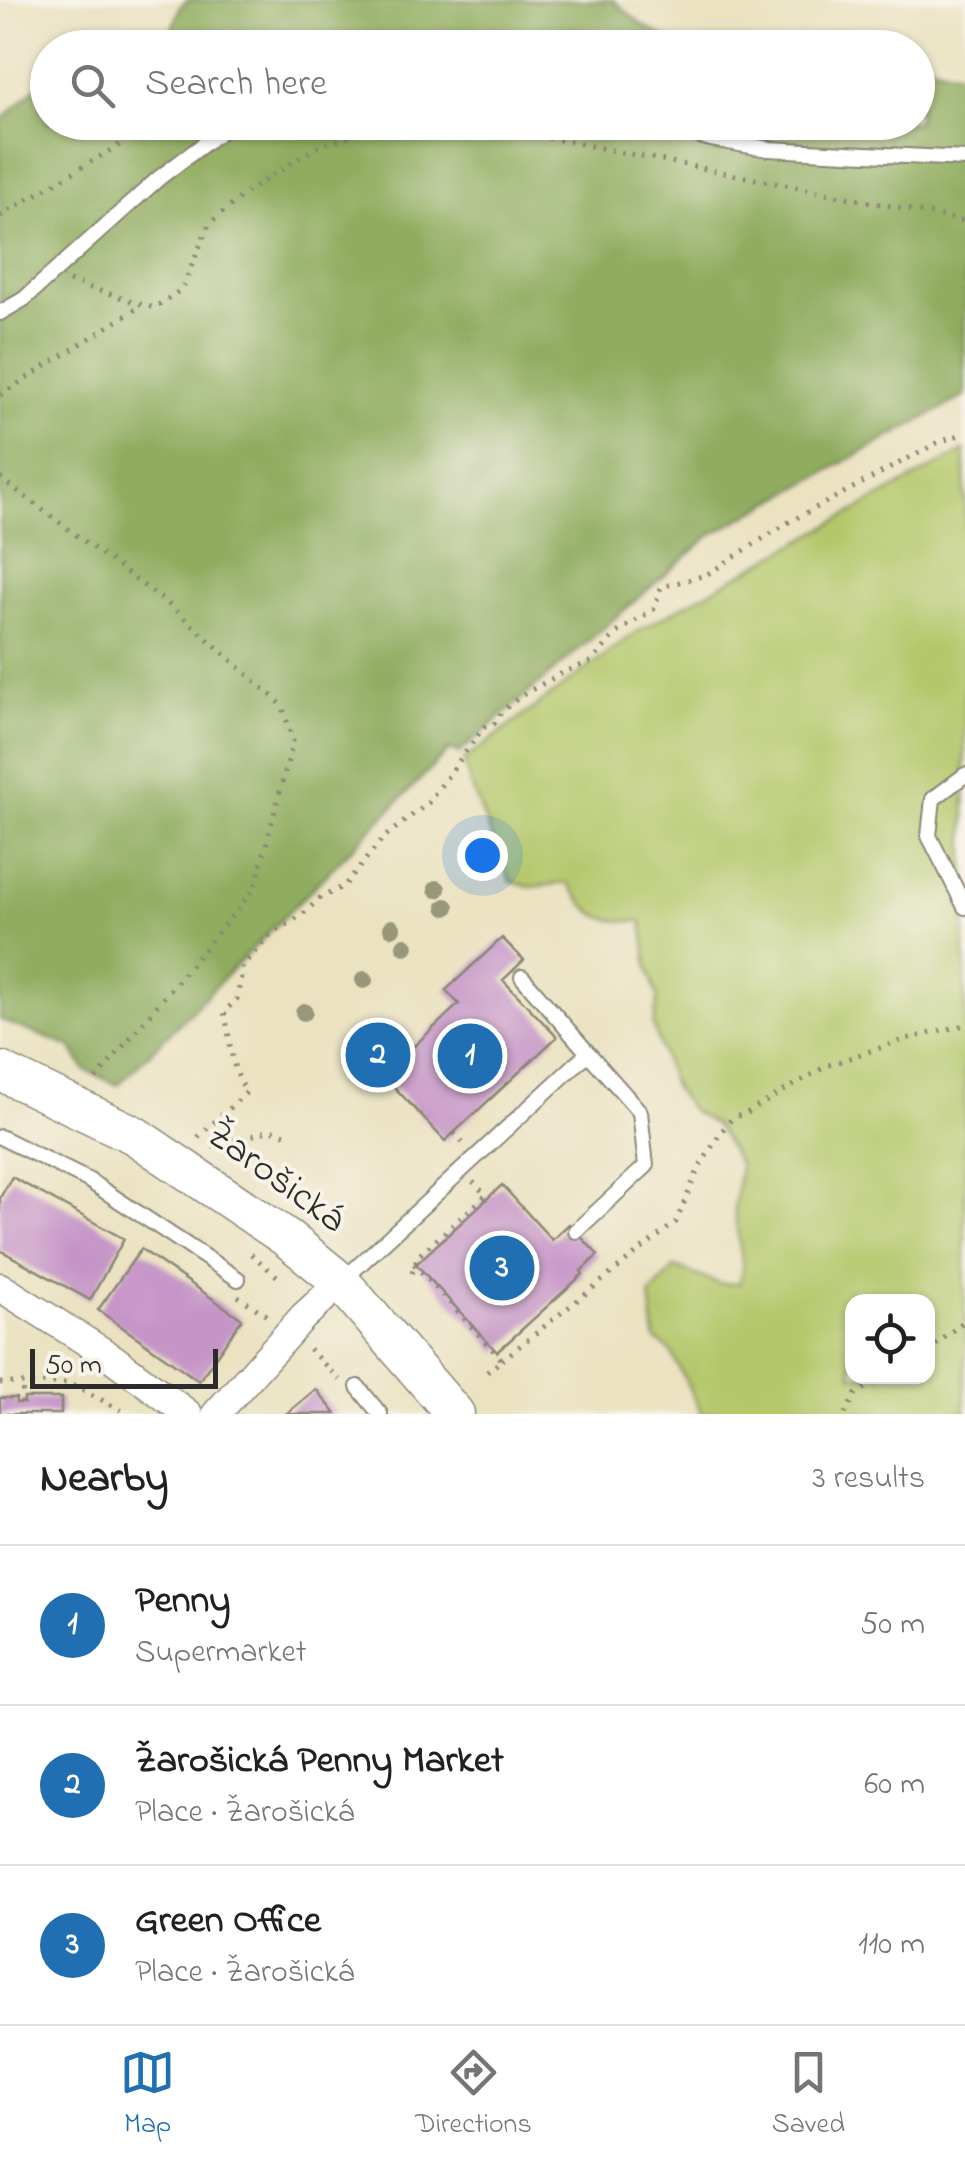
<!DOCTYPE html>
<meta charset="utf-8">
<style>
:root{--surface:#fff;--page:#f6f6f6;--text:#202124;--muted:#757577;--line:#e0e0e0;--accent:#1f6fb2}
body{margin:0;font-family:"Indie Flower",sans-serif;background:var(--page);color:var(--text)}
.controls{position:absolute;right:30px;bottom:30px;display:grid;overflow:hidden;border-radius:20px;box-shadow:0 2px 8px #0004}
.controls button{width:90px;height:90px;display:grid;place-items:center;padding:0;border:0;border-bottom:2px solid var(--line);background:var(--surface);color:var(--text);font:50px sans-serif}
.scale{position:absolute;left:30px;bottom:25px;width:188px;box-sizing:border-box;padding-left:10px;border:5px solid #2b2b2b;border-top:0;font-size:28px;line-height:35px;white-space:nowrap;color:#2b2b2b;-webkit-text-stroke:8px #f7f3e8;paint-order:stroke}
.you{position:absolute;left:482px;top:855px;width:35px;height:35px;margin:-25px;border:8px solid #fff;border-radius:50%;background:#1a73e8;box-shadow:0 0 0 15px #1a73e833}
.badge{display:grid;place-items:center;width:65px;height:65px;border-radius:50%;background:var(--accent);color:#fff;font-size:32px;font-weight:700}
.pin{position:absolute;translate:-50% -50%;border:5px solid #fff;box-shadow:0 2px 10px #0006}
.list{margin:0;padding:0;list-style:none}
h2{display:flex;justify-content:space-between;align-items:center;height:130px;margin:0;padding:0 40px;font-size:42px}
h2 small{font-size:32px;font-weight:400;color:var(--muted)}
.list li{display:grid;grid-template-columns:65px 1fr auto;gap:30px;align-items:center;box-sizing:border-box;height:160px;padding:0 40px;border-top:2px solid var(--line)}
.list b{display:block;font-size:38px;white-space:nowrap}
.list p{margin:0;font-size:32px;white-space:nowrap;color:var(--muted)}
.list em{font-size:32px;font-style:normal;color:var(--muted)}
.icon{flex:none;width:55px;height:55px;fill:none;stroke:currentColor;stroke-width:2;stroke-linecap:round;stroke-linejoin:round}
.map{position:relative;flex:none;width:965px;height:1414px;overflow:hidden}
.search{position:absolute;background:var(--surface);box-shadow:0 2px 8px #0004;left:30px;right:30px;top:30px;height:110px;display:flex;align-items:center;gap:25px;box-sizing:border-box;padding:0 35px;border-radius:55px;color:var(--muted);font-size:38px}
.sheet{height:610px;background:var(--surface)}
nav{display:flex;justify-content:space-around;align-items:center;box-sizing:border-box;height:140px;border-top:2px solid var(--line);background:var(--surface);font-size:28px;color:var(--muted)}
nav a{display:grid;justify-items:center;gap:5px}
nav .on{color:var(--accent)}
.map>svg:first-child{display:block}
.green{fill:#b4c76a;stroke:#70794a;stroke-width:2.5;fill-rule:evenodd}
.forest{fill:#8fac5e;stroke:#5d6c44;stroke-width:2.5}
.building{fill:#c695c8}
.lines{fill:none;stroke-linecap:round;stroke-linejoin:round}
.lane-casing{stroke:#8b8676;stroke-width:18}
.street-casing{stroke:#8b8676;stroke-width:31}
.secondary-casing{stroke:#8b8676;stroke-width:41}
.path{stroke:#8b8676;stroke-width:5;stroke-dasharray:2.5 8;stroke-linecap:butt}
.lane{stroke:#fff;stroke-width:14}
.street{stroke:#fff;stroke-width:28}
.secondary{stroke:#fff;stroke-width:38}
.tree{fill:#989779}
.labels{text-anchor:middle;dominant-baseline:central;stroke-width:8;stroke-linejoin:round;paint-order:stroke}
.street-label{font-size:40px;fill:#2b2b2b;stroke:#f7f3e8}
</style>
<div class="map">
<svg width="965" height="1414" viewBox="0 0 965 1414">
<rect width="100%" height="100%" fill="#f7f3e8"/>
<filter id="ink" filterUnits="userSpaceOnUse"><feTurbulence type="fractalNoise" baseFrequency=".01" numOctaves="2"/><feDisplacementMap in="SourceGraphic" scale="20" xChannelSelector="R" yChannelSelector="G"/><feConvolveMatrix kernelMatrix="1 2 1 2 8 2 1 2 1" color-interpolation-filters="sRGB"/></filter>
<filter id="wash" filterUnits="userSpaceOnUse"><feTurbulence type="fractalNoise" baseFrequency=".0048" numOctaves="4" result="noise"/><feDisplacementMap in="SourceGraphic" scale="40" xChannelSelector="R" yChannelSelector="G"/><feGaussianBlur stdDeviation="2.25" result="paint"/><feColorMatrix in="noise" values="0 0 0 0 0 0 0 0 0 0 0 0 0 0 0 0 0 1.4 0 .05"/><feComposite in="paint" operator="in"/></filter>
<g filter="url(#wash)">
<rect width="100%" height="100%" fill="#ebe2c1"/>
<path class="green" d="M 965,450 L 965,1414 L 702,1414 L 671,1351 L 655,1339 L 650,1295 L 675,1267 L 720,1284 L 739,1283 L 743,1268 L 734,1208 L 740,1165 L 716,1126 L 692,1111 L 674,1089 L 653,1025 L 658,999 L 648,967 L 642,921 C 599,922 593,918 568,883 L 530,887 L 510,881 L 470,783 L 464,760 L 636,632 ZM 852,1302 L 928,1302 L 928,1376 L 852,1376 Z"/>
<path class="forest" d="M 188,0 L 613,0 L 641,24 L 682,47 L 166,47 L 180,7 Z
M 918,62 L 965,75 L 965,396 L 711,535 L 459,753 L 449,750 L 118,1085 L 85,1070 L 71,1047 L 0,1020 L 0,122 L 38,85 L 47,82 L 48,122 L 918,122 Z"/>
<g id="blocks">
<path class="building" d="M 502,938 L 524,960 L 503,980 L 557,1037 L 445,1141 L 383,1075 L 459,1004 L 446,990 Z
M 401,1029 L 409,1038 L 396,1049 L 388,1041 Z
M 380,1047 L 387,1053 L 376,1064 L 369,1057 Z
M 12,1177 L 124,1239 L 90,1300 L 0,1250 L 0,1198 Z
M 502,1185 L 552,1240 L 569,1224 L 598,1255 L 581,1271 L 583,1274 L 497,1352 L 416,1264 Z
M 141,1249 L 242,1319 L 199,1381 L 98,1310 Z
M 316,1389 L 336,1414 L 286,1414 Z
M 0,1398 L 16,1398 L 16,1403 L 24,1403 L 24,1398 L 61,1398 L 61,1414 L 0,1414 Z"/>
</g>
</g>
<g filter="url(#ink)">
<use href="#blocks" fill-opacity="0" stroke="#8b8676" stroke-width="2.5"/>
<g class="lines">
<g class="lane-casing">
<path id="lane" d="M 651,122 L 711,139 L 768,149 L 965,159
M 0,313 L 24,299 L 159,178 L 233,122
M 965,775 L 933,799 L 929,836 L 965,907
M 522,977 L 588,1053
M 0,1137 L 88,1180 L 238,1279
M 342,1281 L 588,1053 L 640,1112 L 646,1166 L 576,1231
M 358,1387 L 380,1414"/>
</g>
<g class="street-casing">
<path id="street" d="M 0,1287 L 111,1357 L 188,1414
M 216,1414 L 303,1317 L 341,1282"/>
</g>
<g class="secondary-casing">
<path id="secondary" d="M 0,1071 L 134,1135 L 287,1238 L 341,1282 L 455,1414"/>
</g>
<path class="path" d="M 455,122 L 571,142 L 965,221
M 0,216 L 158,122
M 69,281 L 154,308 L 182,289 L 209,224 L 248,191 L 315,148 L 389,122
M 0,395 L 141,306
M 0,478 L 167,603 L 282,705 L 293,741 L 255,888 L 96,1079
M 454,1133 L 463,1143
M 198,1137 L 247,1092 C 228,1066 232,1040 224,1012 L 237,999 L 243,965 L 270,936 L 303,914 L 320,898 L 344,886 L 383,838 L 428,803 L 484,727 L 494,724 L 502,711 L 522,695 L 564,672 L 593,661 L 615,634 L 654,609 L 661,587 L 706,575 L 789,522 L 937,443 L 965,433
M 212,1147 L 271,1130 L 285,1134
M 251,1254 L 279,1278
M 414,1264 L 502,1360 L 482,1376
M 412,1273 L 418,1256 L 486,1195 L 473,1182
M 238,1296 L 270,1318
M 309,1349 L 340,1380
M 928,1352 L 965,1320
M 502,1360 L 676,1222 L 698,1170 L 721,1132 L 733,1117 L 745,1114 L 828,1065 L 910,1038 L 965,1025
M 0,1383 L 70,1383 L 128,1414
M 22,1403 L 23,1383
M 845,1414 L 856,1394 L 883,1376"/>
<use href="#lane" class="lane"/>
<use href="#street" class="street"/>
<use href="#secondary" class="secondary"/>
</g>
<g class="tree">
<circle cx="437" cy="889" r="9"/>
<circle cx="446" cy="907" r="9"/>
<circle cx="392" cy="928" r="9"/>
<circle cx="405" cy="946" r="9"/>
<circle cx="364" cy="980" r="9"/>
<circle cx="304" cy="1012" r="9"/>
</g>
</g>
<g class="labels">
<g class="street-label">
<text transform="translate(275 1178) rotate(36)">Žarošická</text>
</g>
</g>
</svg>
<div class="controls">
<button><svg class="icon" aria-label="locate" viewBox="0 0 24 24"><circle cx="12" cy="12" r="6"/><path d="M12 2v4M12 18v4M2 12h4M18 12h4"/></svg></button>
</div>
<div class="scale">50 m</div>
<div class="you"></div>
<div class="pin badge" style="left:470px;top:1056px">1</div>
<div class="pin badge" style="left:378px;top:1055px">2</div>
<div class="pin badge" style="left:502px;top:1268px">3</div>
<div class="search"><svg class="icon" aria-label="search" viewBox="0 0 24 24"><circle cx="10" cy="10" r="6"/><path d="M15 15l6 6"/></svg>Search here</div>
</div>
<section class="sheet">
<h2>Nearby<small>3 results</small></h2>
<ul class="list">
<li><span class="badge">1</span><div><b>Penny</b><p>Supermarket</p></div><em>50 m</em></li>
<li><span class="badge">2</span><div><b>Žarošická Penny Market</b><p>Place · Žarošická</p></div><em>60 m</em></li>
<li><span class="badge">3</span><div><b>Green Office</b><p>Place · Žarošická</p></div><em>110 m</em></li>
</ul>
</section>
<nav>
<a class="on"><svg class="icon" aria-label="map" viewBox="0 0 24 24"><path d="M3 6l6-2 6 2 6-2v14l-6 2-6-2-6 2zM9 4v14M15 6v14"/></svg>Map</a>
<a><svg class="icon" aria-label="directions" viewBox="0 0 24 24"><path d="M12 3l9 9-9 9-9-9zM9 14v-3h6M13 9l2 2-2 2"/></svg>Directions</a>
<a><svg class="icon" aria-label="saved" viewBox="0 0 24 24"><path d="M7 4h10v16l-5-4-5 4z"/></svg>Saved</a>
</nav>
